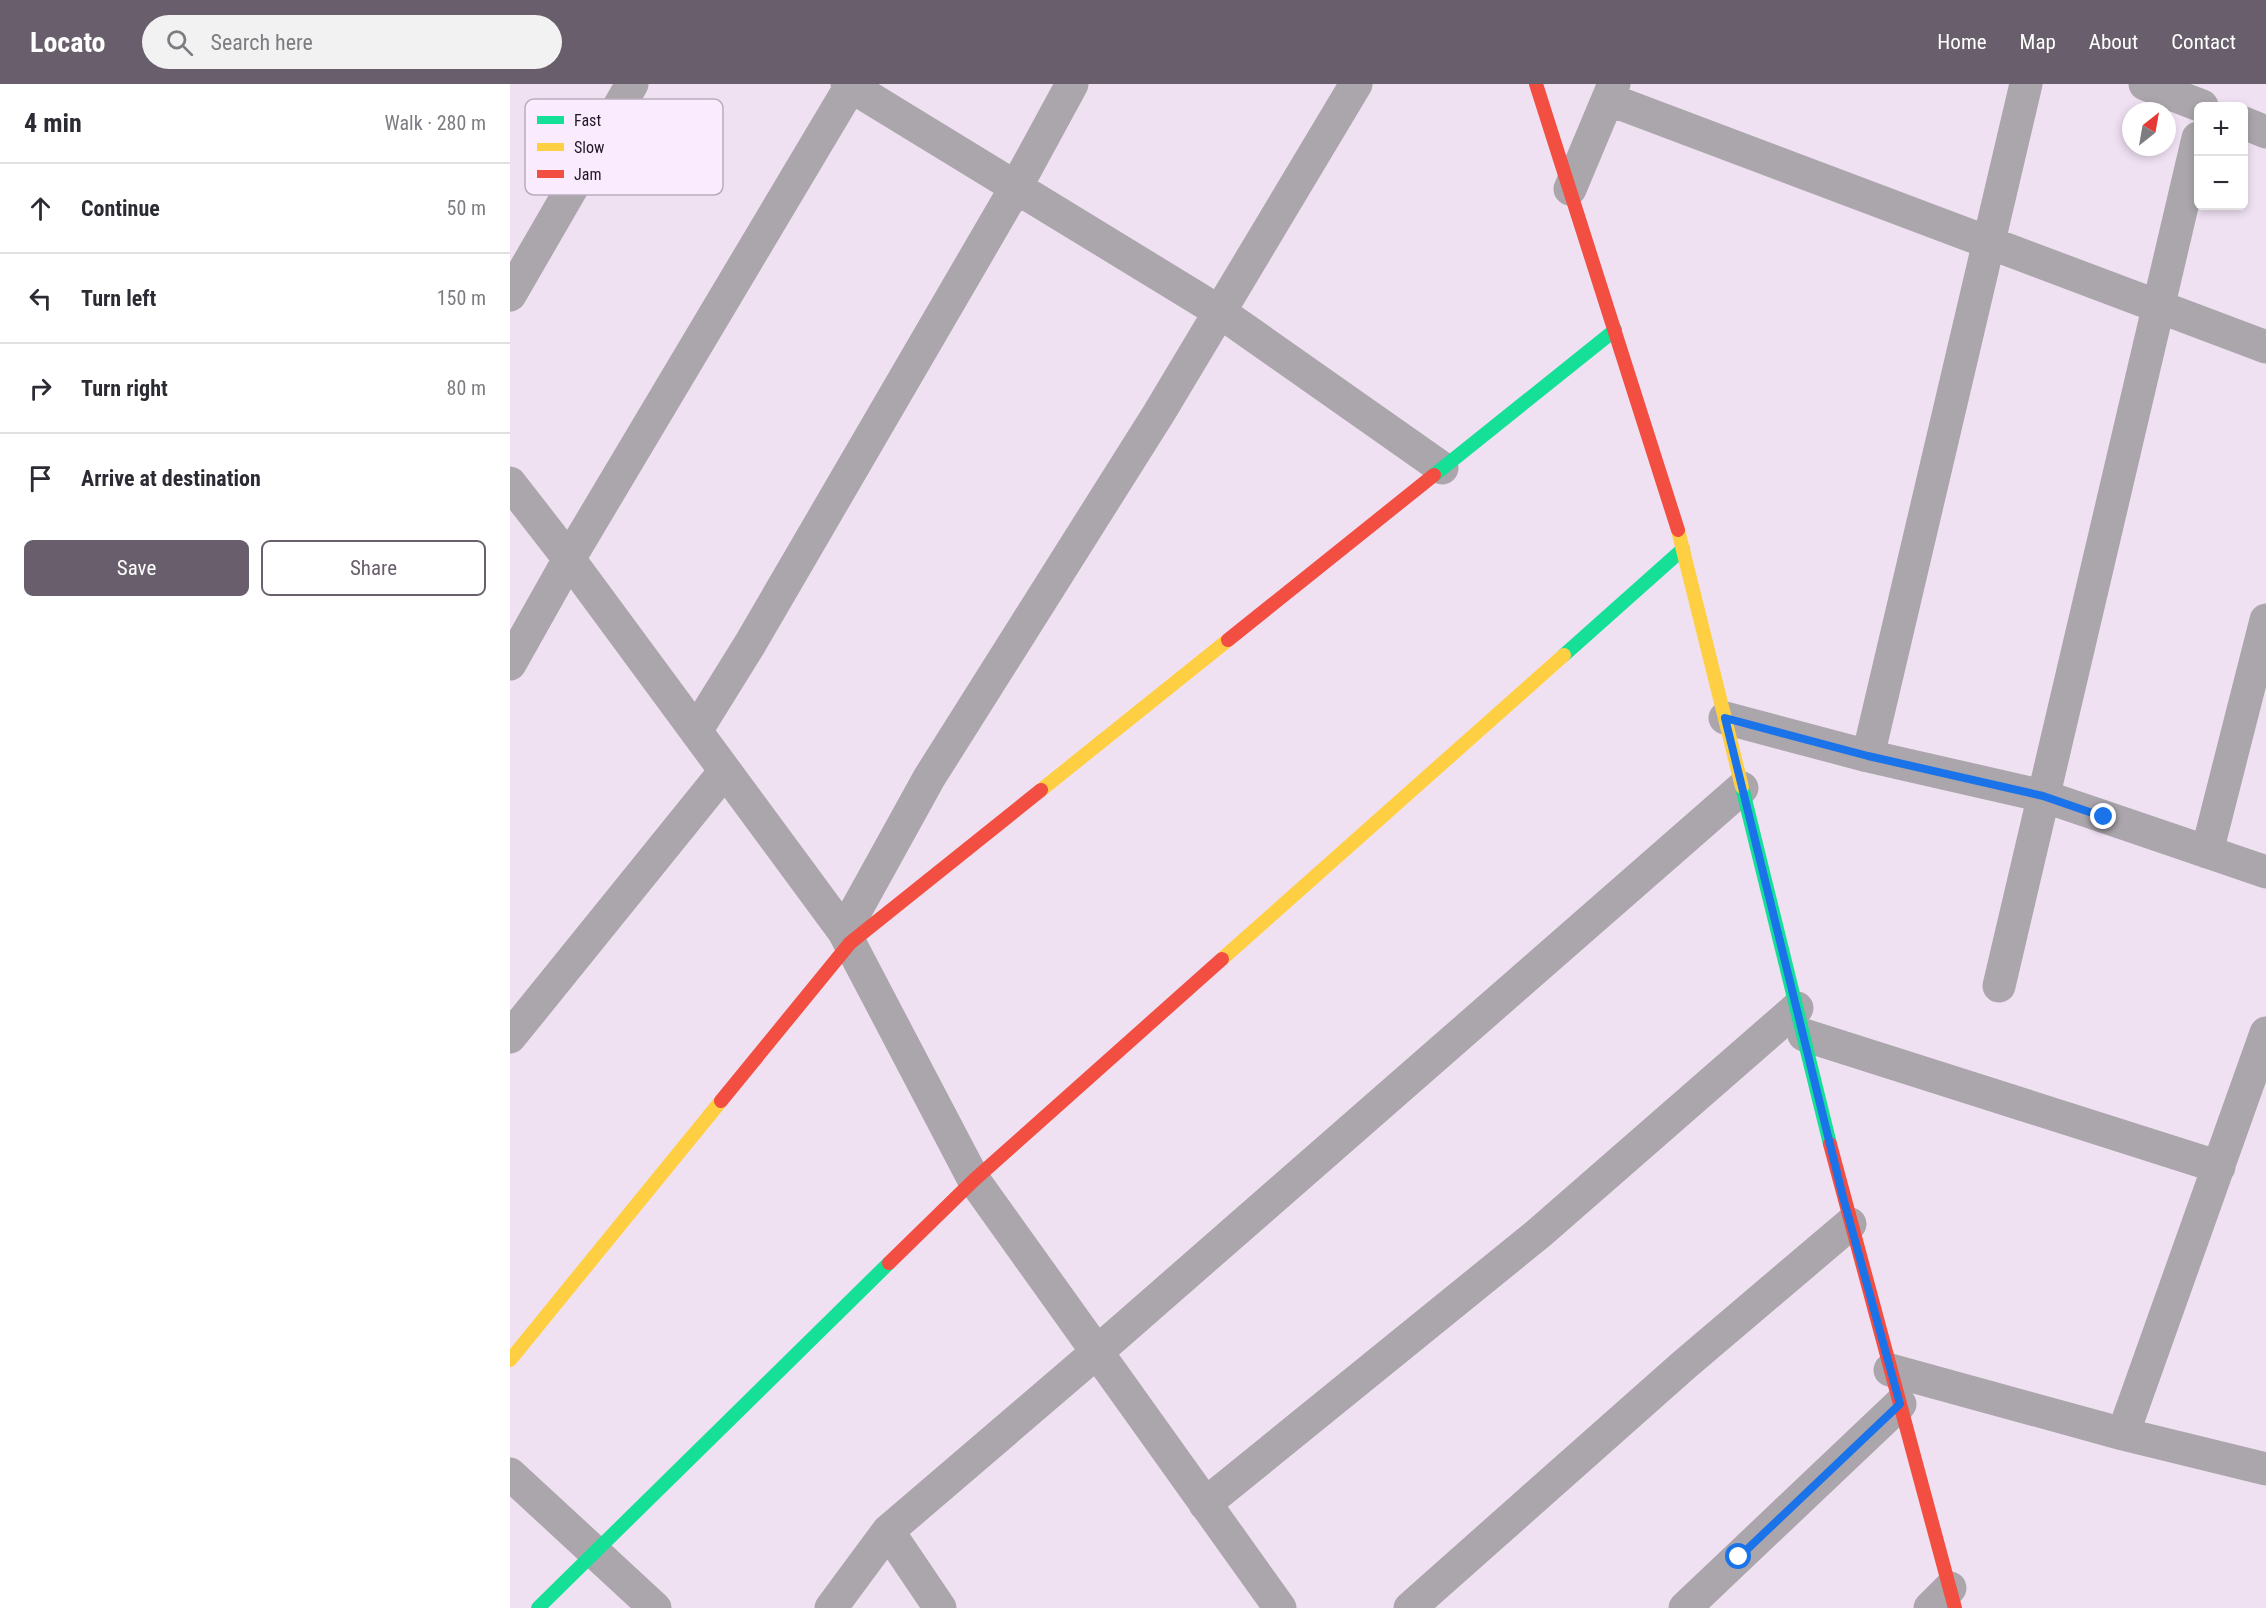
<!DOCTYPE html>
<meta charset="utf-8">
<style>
:root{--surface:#fff;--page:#f2f2f3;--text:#2b2b33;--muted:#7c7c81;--line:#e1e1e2;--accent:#695e6b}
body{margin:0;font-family:"Roboto Condensed",sans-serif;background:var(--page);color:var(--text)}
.controls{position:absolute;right:18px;top:18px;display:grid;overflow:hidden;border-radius:9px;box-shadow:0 3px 9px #0003}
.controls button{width:54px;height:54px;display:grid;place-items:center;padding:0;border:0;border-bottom:2px solid var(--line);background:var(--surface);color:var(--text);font:30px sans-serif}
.compass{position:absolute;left:1612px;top:18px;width:54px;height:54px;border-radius:50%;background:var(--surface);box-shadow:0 3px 9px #0003;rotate:31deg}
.stop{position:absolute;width:18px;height:18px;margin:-14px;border:4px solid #1a73e8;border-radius:50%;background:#fff}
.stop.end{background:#1a73e8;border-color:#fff;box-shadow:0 2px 6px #0008}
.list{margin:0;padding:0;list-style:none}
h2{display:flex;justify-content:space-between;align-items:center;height:78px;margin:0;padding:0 24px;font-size:26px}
h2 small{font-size:20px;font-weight:400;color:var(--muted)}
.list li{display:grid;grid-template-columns:39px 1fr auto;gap:18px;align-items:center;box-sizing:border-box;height:90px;padding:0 24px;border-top:2px solid var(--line)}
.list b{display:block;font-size:22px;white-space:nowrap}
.list em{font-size:20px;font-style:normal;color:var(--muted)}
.actions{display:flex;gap:12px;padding:18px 24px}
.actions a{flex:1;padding:14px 0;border:2px solid var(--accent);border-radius:9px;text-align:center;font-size:21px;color:var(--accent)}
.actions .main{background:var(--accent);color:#fff}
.icon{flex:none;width:33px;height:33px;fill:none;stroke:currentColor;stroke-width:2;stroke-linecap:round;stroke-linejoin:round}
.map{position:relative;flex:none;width:1756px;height:1524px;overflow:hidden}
header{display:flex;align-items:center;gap:36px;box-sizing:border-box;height:84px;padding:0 30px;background:var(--accent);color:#fff}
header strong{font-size:28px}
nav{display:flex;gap:33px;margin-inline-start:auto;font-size:21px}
.search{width:420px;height:54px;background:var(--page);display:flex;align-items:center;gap:15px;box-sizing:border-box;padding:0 21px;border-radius:33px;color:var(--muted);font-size:22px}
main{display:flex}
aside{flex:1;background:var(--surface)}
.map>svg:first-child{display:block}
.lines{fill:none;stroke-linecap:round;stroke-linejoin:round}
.street{stroke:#aba5ac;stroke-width:33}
.fast{stroke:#16e098;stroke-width:14}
.slow{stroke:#ffcf43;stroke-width:14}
.jam{stroke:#f24e42;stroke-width:14}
.route{stroke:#1a73e8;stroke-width:8}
.key{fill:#faecfe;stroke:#b9acbc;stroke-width:1.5}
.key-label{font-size:16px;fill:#211823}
</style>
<header>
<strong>Locato</strong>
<div class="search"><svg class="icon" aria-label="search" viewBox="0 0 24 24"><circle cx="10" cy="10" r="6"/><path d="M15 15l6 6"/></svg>Search here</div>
<nav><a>Home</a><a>Map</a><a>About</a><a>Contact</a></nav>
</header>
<main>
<aside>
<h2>4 min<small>Walk · 280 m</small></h2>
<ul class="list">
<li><svg class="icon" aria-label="ahead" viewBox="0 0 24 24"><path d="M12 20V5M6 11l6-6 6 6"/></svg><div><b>Continue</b></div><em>50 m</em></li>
<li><svg class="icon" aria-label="left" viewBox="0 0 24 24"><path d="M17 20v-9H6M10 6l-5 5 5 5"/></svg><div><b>Turn left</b></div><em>150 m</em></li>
<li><svg class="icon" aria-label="right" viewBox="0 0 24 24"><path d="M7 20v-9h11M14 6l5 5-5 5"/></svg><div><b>Turn right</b></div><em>80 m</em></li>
<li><svg class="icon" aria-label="arrive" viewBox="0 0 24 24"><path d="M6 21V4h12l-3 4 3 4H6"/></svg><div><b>Arrive at destination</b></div></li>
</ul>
<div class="actions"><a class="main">Save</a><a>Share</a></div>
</aside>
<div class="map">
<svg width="1756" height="1524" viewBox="0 0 1756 1524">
<rect width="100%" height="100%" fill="#efe1f2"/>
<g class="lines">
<path class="street" d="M 337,0 L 710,228 L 932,384
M 1635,0 L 1692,22
M 1098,15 L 1756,263
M 1734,39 L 1756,48
M 1060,105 L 1104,0
M 0,211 L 122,0
M 0,399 L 59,475 L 334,848 L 464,1096 L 770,1524
M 0,580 L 59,475 L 342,0
M 1215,634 L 1358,672 L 1533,712 L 1756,788
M 186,647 L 240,560 L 506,103 L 562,0
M 1358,672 L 1516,0
M 1697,768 L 1756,536
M 334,848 L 419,694 L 649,329 L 846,0
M 1489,902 L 1688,54
M 1294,951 L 1709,1083
M 0,953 L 215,687
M 1380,1286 L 1613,1350 L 1756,1385
M 1613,1350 L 1756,949
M 0,1390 L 145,1524
M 695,1420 L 1028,1150 L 1287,924
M 378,1447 L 430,1524
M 321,1524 L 378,1447 L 587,1268 L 1232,704
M 900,1524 L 1174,1281 L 1340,1140
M 1175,1524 L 1390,1320
M 1420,1524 L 1440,1504"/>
<path class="fast" d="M 924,391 L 1105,246
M 1054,571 L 1173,465
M 1232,703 L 1320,1060
M 28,1524 L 379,1179"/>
<path class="slow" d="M 1168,446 L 1232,703
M 531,706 L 718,556
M 712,875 L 1054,571
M 0,1276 L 211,1017"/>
<path class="jam" d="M 1026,0 L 1168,446
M 718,556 L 924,391
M 211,1017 L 340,859 L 531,706
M 1320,1060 L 1445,1524
M 379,1179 L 464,1096 L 712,875"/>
</g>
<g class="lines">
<path class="route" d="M 1229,1473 L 1390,1320 L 1333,1113 L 1215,634 L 1358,672 L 1533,712 L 1594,733"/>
</g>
<rect x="15" y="15" width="198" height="96" rx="9" class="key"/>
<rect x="27" y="32" width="27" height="8" fill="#16e098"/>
<rect x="27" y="59" width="27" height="8" fill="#ffcf43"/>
<rect x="27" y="86" width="27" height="8" fill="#f24e42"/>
<g class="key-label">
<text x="64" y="42">Fast</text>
<text x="64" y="69">Slow</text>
<text x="64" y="96">Jam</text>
</g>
</svg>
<div class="controls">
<button>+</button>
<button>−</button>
</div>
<svg class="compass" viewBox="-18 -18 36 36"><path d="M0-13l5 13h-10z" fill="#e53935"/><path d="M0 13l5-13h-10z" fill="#7c7c81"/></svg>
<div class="stop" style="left:1229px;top:1473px"></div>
<div class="stop end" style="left:1594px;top:733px"></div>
</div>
</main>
